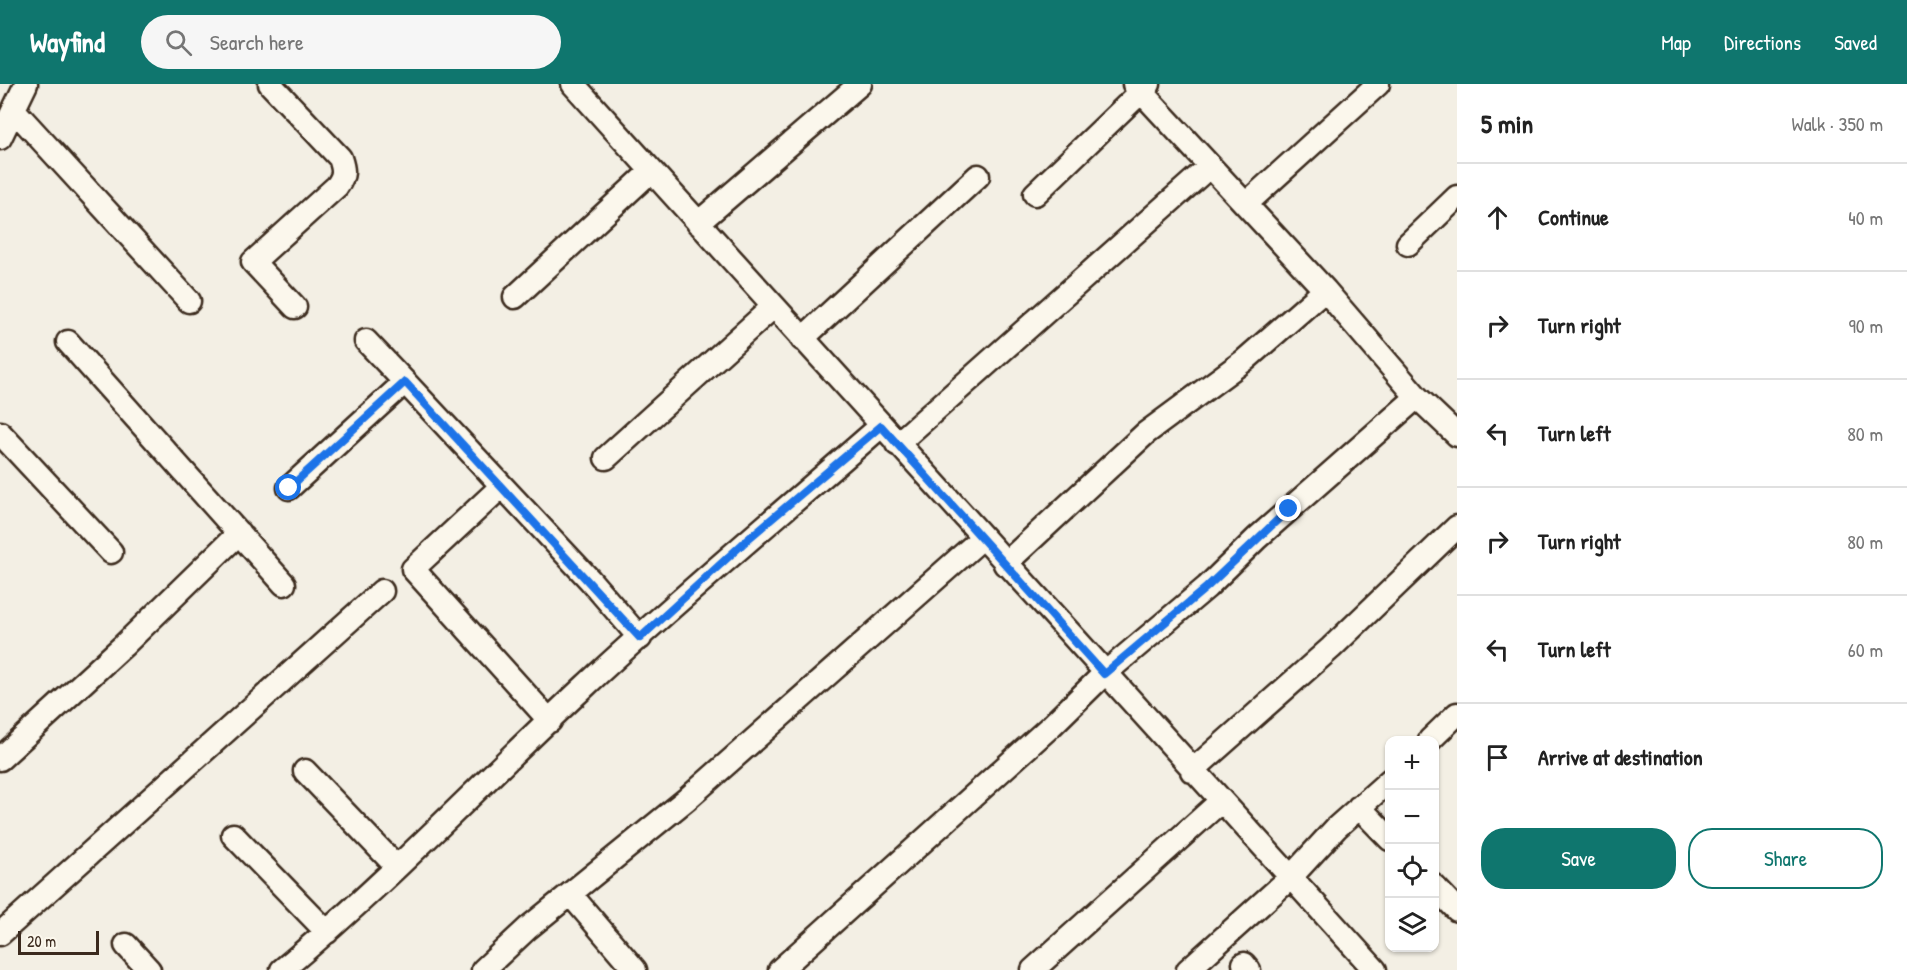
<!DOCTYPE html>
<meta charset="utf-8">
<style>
:root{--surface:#fff;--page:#f6f6f6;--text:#222;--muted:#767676;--line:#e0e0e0;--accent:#0f766e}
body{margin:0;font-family:"Patrick Hand",sans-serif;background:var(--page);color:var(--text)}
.controls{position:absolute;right:18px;bottom:18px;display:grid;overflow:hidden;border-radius:12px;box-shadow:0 2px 4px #0004}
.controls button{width:54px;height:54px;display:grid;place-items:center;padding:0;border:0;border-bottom:2px solid var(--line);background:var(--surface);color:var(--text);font:30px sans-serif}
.scale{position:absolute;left:18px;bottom:15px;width:81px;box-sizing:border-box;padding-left:6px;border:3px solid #3b2a1e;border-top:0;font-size:16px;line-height:21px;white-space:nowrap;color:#3b2a1e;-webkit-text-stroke:4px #fbf7ec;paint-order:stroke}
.stop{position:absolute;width:18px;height:18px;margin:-14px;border:4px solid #1a73e8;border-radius:50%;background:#fff}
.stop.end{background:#1a73e8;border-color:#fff;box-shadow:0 2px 6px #0008}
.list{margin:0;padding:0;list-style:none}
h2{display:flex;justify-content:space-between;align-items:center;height:78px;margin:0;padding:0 24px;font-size:26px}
h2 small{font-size:20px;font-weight:400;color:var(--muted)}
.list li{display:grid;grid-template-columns:39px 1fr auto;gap:18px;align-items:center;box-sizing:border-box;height:108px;padding:0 24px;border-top:2px solid var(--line)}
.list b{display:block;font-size:22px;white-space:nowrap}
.list em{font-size:20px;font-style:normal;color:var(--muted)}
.actions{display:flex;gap:12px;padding:18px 24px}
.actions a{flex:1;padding:14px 0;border:2px solid var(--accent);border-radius:24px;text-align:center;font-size:21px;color:var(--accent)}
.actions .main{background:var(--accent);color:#fff}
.icon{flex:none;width:33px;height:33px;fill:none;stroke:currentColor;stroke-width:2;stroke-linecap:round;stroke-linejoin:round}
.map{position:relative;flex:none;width:1457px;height:886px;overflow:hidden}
header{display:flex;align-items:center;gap:36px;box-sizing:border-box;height:84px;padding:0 30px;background:var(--accent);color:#fff}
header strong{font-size:28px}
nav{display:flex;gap:33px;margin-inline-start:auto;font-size:21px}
.search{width:420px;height:54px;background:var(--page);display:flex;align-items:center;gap:15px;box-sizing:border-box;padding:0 21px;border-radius:33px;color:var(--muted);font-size:22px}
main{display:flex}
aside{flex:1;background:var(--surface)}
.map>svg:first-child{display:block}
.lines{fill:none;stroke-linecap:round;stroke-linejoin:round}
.street-casing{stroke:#3b2a1e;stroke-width:27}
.street{stroke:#fbf7ec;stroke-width:22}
.route{stroke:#1a73e8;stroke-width:8}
</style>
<header>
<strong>Wayfind</strong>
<div class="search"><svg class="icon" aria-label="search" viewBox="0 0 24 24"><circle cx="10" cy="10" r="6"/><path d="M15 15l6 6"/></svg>Search here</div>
<nav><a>Map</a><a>Directions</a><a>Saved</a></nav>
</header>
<main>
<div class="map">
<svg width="1457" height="886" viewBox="0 0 1457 886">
<rect width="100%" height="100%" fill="#f3efe4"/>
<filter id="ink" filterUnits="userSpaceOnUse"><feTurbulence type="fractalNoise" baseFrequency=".0167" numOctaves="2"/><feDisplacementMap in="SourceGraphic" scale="12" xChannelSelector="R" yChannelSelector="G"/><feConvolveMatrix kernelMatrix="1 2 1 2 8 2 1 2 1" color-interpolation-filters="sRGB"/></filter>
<g filter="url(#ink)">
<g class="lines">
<g class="street-casing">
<path id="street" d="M 270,0 L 340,74 C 344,86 345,91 337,102 L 253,178 L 295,223
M 573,0 L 1375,886
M 1134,0 L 1325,206 L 1417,313 L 1457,351
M 14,26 L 189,217
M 0,54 L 26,0
M 1035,110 L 1149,0
M 1247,119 L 1378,0
M 698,139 L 860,0
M 1408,160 L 1457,113
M 515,213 L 651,87
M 802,255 L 978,92
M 68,258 L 284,500
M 405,298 L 590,496 L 640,554
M 0,349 L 111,468
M 897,360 L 1210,82
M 606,374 L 773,223
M 502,402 L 413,485 L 550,637
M 289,404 L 405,298 L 366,257
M 1005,480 L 1146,349 L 1245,276 L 1325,206
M 1430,656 L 1457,630
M 0,675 L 123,562 L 239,449
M 305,687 L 397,783
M 1192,687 L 1331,564 L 1457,443
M 1359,723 L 1390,755
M 233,751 L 327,848
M 1434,802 L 1457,826
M 571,811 L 635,886
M 0,850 L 382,507
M 126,861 L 149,886
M 1244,880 L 1249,886
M 282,886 C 388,798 483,697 584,603 C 680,513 782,429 881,342
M 483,886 L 528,844 L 687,715 L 982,454
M 780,886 L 1051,642 L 1104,590 L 1207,503 L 1257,454 L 1417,313
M 1033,886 L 1220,718
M 1188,886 L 1289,795 L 1336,744 L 1390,696"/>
</g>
<use href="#street" class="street"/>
</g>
</g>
<g class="lines" filter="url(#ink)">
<path class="route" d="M 289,404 L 405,298 L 640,554 L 748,455 L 881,342 L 1104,590 L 1207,503 L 1289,425"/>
</g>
</svg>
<div class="controls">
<button>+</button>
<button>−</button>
<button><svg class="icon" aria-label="locate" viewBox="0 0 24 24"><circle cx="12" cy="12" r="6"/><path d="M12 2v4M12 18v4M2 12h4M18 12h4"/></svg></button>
<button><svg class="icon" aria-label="layers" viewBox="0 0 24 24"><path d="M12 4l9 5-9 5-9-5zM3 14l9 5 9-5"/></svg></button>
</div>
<div class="scale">20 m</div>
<div class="stop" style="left:289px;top:404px"></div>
<div class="stop end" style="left:1289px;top:425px"></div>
</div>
<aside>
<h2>5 min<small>Walk · 350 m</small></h2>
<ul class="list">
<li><svg class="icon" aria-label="ahead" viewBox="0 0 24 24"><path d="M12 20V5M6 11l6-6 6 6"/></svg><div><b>Continue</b></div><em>40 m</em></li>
<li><svg class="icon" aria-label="right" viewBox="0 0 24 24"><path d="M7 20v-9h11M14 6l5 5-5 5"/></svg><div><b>Turn right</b></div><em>90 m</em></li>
<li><svg class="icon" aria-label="left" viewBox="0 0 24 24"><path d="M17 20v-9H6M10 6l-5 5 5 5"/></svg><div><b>Turn left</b></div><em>80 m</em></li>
<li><svg class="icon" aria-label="right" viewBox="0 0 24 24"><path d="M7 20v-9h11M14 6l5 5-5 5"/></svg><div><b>Turn right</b></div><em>80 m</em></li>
<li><svg class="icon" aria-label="left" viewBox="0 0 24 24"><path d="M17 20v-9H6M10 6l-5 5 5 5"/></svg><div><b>Turn left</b></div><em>60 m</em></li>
<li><svg class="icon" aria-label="arrive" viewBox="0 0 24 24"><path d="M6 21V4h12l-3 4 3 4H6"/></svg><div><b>Arrive at destination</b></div></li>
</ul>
<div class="actions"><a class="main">Save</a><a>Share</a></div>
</aside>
</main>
